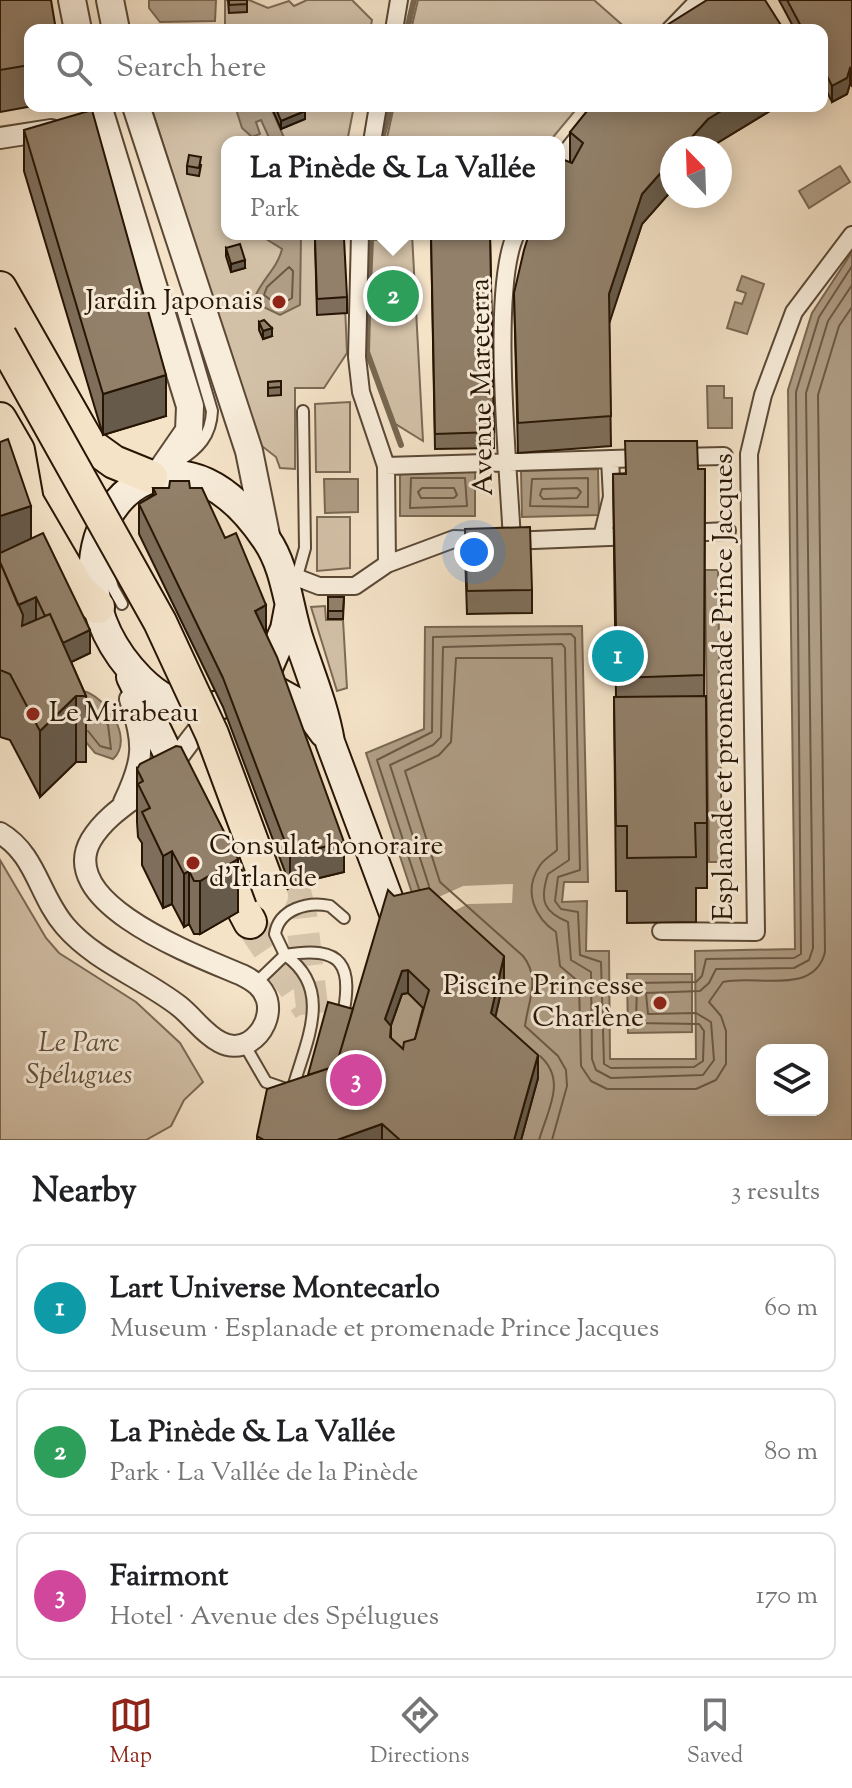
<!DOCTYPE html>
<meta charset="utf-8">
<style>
:root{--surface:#fff;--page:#f2f2f2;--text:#202124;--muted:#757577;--line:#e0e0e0;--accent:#8f2418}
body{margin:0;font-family:"Sorts Mill Goudy",serif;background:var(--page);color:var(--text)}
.controls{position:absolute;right:24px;bottom:24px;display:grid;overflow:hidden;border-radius:16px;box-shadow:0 4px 20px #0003}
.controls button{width:72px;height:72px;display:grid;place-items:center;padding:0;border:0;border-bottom:2px solid var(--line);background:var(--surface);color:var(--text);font:40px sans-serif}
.compass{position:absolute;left:660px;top:136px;width:72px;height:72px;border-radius:50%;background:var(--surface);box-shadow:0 4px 20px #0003;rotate:337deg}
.you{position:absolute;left:474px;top:552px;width:28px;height:28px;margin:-20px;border:6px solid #fff;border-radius:50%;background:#1a73e8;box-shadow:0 0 0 12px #1a73e833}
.badge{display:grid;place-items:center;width:52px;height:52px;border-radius:50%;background:var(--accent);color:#fff;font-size:26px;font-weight:700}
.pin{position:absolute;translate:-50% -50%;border:4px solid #fff;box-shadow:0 2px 8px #0006}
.popup{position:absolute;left:221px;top:136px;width:344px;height:104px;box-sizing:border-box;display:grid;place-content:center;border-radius:16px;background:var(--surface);filter:drop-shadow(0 2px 6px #0005);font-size:26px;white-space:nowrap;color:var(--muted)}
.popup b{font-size:30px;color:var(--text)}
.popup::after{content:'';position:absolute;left:50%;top:100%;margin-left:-16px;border:16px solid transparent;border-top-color:var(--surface)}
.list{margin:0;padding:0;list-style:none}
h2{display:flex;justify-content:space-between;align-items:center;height:104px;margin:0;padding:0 32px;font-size:34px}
h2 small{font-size:26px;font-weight:400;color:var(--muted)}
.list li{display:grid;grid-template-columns:52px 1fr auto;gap:24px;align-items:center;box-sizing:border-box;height:128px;margin:0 16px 16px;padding:0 16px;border:2px solid var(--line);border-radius:16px}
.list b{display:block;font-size:30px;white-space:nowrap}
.list p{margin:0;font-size:26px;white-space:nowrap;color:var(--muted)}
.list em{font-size:26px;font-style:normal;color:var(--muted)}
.icon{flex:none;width:44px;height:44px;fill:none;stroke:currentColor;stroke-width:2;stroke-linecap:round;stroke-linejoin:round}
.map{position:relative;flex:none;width:852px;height:1140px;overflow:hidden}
.search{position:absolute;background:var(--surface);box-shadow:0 4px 20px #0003;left:24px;right:24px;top:24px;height:88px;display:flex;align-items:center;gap:20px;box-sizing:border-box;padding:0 28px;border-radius:16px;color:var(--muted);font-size:30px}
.sheet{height:536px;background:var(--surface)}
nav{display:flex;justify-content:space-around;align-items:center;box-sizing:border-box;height:112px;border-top:2px solid var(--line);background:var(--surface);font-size:22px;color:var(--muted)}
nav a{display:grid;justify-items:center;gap:4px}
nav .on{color:var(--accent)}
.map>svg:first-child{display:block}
.green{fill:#d2c0a7;stroke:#7c6a56;stroke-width:2}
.water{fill:#af9d85;stroke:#796751;stroke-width:2;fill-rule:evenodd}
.pier{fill:#f5e3c8}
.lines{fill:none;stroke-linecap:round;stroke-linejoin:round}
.shore{stroke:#6b5944;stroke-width:2}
.stream{stroke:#796751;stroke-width:6}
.primary-tunnel{stroke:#d6c4ab;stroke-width:32;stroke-dasharray:32 16;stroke-linecap:butt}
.service-casing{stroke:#5a4835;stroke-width:14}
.pedestrian-casing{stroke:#5a4835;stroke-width:20}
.minor-casing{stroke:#5a4835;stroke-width:24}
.tertiary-casing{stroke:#5a4835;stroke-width:30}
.secondary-casing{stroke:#271504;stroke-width:32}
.primary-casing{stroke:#271504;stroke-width:36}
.service{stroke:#f8eddb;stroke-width:10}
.pedestrian{stroke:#f8eddb;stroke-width:16}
.minor{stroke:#f8eddb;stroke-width:20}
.tertiary{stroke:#f8eddb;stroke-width:26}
.secondary{stroke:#f8eddb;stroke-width:28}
.primary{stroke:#f5e3c8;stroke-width:32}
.primary-bridge-casing{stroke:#271504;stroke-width:36;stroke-linecap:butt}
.primary-bridge{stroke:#f5e3c8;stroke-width:32}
.wall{fill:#7e6e5b;stroke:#271504;stroke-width:2;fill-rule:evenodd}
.shaded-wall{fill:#665a4a;stroke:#271504;stroke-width:2}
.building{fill:#92806a;stroke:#271504;stroke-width:2;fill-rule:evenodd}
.poi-dot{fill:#8f2418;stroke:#f8eddb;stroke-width:3}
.labels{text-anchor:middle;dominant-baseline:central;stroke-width:6;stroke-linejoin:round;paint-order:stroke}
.poi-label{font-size:28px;fill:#271504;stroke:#f8eddb;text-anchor:end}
.street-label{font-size:28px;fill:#271504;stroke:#f8eddb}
.park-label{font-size:28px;font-style:italic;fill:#63513d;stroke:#f8eddb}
</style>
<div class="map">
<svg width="852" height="1140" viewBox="0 0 852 1140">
<rect width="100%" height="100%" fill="#f5e3c8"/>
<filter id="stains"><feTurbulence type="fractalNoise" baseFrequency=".0025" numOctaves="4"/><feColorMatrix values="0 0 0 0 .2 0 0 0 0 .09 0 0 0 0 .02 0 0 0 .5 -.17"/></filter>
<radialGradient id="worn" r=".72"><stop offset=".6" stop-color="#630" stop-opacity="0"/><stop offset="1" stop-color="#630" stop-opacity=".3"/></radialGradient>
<path class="green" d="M 225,0 L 249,0 L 268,8 L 289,1 L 294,6 L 307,0 L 352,0 L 372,20 L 370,30 L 225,30 Z
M 418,0 L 594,0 L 628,30 L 411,30 Z
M 151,106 L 354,106 L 347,142 L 227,142 L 227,234 L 342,234 L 347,353 L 324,388 L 295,388 L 295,469 L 280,468 L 276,457 L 258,443 Z
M 394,106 L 579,106 L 549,142 L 386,142 Z
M 386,234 L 412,234 L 423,441 L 394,423 L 368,351 L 373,240 L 386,239 Z
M 350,402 L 350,472 L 316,472 L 315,404 Z
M 317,517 L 350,517 L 350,568 L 317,571 Z
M 325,606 L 326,620 L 343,620 L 347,688 L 337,691 L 311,607 Z
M 0,860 L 46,938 L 59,953 L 136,1002 L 180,1043 L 203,1082 L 184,1100 L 171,1126 L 146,1140 L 0,1140 Z"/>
<path class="water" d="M 149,0 L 216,0 L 215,21 L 160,22 L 149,8 Z
M 235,106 L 270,106 L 286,142 L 271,142 L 261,120 L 256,122 L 260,134 L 252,137 L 242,128 Z
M 840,166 L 850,182 L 809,208 L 799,191 Z
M 265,234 L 301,234 L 300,305 L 280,315 L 253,302 C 260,280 277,270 282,249 L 266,239 Z
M 852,252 L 852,1140 L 521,1140 L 415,902 L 366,753 L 424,729 L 425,627 L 582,626 L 588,882 L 564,882 L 562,902 L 587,901 L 586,951 L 609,951 L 610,1059 L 696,1059 L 695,951 L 795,949 L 788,390 L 812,313 ZM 762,1050 L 822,1050 L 822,1110 L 762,1110 Z
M 742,276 L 764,284 L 747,334 L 727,328 L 735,302 L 742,304 L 746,293 L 737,290 Z
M 707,386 L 724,386 L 724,398 L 732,398 L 732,428 L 708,428 Z
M 598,469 L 599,515 L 522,517 L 521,471 Z
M 400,470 L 475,470 L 475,516 L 400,516 Z
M 324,479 L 358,479 L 358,512 L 325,513 Z
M 705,570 L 718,570 L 722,862 L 709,862 Z
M 83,691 C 106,696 135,739 113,759 L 95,753 L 81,736 Z
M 627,974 L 692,974 L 692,1032 L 628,1033 Z
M 408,993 L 429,1013 L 415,1062 L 385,1042 L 402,994 Z"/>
<path class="pier" d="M 513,884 L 512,903 L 468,904 L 438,919 L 421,905 L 463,886 Z"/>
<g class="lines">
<path class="shore" d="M 289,267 L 293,271 L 292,298 L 279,306 L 264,295 L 267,287 Z
M 411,478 L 465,478 L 467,506 L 410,508 Z
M 588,478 L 588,507 L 530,506 L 532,479 Z
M 422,488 L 454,488 L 457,495 L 454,498 L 421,498 L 418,492 Z
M 577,488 L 581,492 L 577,498 L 543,499 L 540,495 L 542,489 Z
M 88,701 L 108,725 L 111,749 L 100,746 L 88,731
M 429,886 L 390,765 L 433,745 L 441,737 L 443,647 L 562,644 L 565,648 L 569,860 L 548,874 C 539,901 544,912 568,922 L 571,960 L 591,972 L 592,1059 L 596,1070 L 611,1078 L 703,1075 L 714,1060 L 711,1022 L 696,1013 L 648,1014 L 646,993 L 700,991 L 709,983 L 716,969 L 794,968 L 809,960 L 813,948 L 806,393 L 828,321 L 852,285
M 419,889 L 377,760 L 432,732 L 433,637 L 571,634 L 575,638 L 580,870 L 558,877 L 555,901 L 561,909 L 578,912 L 580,955 L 601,962 L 604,1064 L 611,1068 L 694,1067 L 703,1061 L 704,1031 L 699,1024 L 636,1023 L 637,983 L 696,982 L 702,976 L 706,959 L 794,958 L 801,954 L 796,392 L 819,317 L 852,266
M 539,1140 C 548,1109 567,1080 540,1056
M 552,1140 L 567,1086 L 566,1070 L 558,1056 L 525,1026 C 528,1001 541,978 523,956 L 440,882 L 405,771 L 439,755 L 451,742 L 456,658 L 552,658 L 557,850 C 551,856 543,859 539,867 C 523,892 535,918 556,932 L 560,966 L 579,982 L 581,1066 L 591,1081 L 607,1089 L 696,1089 L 716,1080 L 726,1064 L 726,1031 L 721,1016 L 709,1002 L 723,982 C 755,974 814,997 825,952 L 818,395 L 839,326 L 852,307"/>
<path class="stream" d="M 407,30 L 414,0
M 381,142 L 391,106
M 370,234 L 367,352 L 401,445"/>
<path class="primary-tunnel" d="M 281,841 L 301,914 L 313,1015
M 250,922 L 309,1009"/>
<g class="service-casing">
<path id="service" d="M 179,461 C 198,449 211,436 212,411 L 180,302
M 106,564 L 113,588 L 122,604
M 296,580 L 305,548 L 303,411
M 342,1020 C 354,965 343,945 285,955 L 275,934 C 279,909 308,901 330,906 L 344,918
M 244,1044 L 266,1082 L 292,1091 C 305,1043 335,990 285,955 L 256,983"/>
</g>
<g class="pedestrian-casing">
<path id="pedestrian" d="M 394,30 L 399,0
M 670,30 L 699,0
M 372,142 L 378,106
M 559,162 L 603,106
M 360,234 L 357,357 L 361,392 L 386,466 L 387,564
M 679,457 L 724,456
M 386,466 L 644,458
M 685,533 L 727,531
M 602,537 L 612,497 L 610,459
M 509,541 L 634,536
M 512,541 C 509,473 490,288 516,234
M 298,578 L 319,586 L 355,586 L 387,564 L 454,539 L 486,540
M 661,931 L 756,932 L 749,454 L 763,395 L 794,312 L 852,235"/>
</g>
<g class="minor-casing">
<path id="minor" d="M 0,138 L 51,130
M 124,802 C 145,758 144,745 130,699
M 0,833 C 36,854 39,896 65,926 C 95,961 143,978 179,1006 C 193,1017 204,1034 220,1042 C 229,1047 240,1047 249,1042 C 263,1033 271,1016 267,1000 C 263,987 254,981 242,975 C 200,957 54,904 91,840 C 107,813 136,799 159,779 C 180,759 191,733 214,715"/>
</g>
<g class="tertiary-casing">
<path id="tertiary" d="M 72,0 L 78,30
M 110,0 L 116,30
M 98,106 L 190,406 L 189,431 L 160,473
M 136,106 L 249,451 L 267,540"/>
</g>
<g class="secondary-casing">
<path id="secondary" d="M 268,668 L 285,629 L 289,608
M 131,677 L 173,764
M 278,692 L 305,707 L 324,733
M 222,704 C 190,716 162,701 140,679 C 20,556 157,378 266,539 C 287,569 288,609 300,643 C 311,676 324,707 330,742 L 396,919"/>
</g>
<g class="primary-casing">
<path id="primary" d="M 0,288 L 89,444 L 114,462 L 151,477
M 0,419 L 18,450 L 27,501 L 79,590 L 98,607
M 218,861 L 250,922"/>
</g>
<use href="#service" class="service"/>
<use href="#pedestrian" class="pedestrian"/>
<use href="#minor" class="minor"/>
<use href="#tertiary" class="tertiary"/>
<use href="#secondary" class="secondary"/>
<use href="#primary" class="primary"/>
<g class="primary-bridge-casing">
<path id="primary-bridge" d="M 0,336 L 160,622 L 212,734 L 272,896"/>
</g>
<use href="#primary-bridge" class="primary-bridge"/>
</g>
<path class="wall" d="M 0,0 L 30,30 L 30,106 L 33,106 L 0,112 Z
M 228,0 L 247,0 L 247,12 L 229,13 Z
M 779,0 L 852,0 L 852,86 L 850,84 L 847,94 L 832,102 L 822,82 L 822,30 L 795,30 Z
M 271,106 L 303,106 L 305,119 L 281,129 Z
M 778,106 L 709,148 L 672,148 L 672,190 L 642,224 L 609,322 L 611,446 L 518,453 L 514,293 L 570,162 L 570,132 Z
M 24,130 L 166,416 L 103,435 L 24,171 Z
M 201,165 L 199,176 L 187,174 L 187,166 Z
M 431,234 L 490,234 L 494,448 L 435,449 Z
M 315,239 L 347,297 L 347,313 L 317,315 Z
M 226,248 L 245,268 L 231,272 L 226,256 Z
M 259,322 L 272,336 L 263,339 L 259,330 Z
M 281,381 L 281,395 L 268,396 L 268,382 Z
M 0,442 L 31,539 L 90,653 L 71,662 L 86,696 L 86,762 L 76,762 L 40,797 L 10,740 L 0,737 Z
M 705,469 L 704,696 L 707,823 L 707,888 L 696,888 L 696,922 L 627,923 L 627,891 L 616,891 L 614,697 L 616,697 L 613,474 Z
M 153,488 L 190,488 L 266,633 L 344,872 L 290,885 L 223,707 L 139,534 L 139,504 L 153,495 Z
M 465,552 L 532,590 L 532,613 L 467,614 Z
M 328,597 L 344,597 L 343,619 L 328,619 Z
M 137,769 L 238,912 L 200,934 L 194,934 L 189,924 L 184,927 L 172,904 L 163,908 L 142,865 L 142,843 L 138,837 L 137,822 Z
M 394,896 L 504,979 L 495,1017 L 538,1078 L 521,1140 L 257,1140 L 257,1136 L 308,1075 L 353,1009 ZM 408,993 L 423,1008 L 415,1039 L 403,1049 L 391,1039 L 391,1025 L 402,994 Z"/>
<path class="shaded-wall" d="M 850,68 L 850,84 L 847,94 L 832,102 L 832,86 Z
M 729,106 L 778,106 L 709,148 L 682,148 L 708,119 Z
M 305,111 L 305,119 L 281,129 L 281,121 Z
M 672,160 L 672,190 L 642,224 L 609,324 L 609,294 L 642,194 Z
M 245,260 L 245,268 L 231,272 L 231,264 Z
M 272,328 L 272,336 L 263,339 L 263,331 Z
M 166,375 L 166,416 L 103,435 L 103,394 Z
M 31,506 L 31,547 L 0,558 L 0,516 Z
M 36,597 L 36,620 L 12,631 L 12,608 Z
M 266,605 L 266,635 L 255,611 Z
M 90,630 L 90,653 L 59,668 L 59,644 Z
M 76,696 L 76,762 L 40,797 L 40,731 Z
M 344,842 L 344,872 L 290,885 L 290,855 Z
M 172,851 L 172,904 L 163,908 L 163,856 Z
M 238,859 L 238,912 L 200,934 L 200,881 Z
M 189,871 L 189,924 L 184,927 L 184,874 Z
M 504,956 L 504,979 L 491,1036 L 491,1013 Z
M 408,970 L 408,993 L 402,994 L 385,1042 L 385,1019 L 402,971 Z
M 538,1055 L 538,1078 L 521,1140 L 514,1140 Z
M 382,1124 L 382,1140 L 337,1140 Z"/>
<path class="building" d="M 0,0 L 51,0 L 56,30 L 30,30 L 30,65 L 0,70 Z
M 229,0 L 247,0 L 247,4 L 229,5 Z
M 707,0 L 765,0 L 784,30 L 659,30 Z
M 787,0 L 852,0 L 852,70 L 850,68 L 847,78 L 832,86 L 822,66 L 822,30 L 803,30 Z
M 275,106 L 303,106 L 305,111 L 281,121 Z
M 591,106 L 729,106 L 708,119 L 682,148 L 672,148 L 672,160 L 642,194 L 609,294 L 611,416 L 518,423 L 514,293 L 524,250 L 529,234 L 559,234 L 559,158 L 572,163 L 583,143 L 570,132 Z
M 92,110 L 166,375 L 103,394 L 24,130 Z
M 189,155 L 201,157 L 199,168 L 187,166 Z
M 431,234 L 490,234 L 494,432 L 435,434 Z
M 344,238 L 347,297 L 317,299 L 315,239 Z
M 240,244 L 245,260 L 231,264 L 226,248 Z
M 264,320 L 272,328 L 263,331 L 259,322 Z
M 281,381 L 281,387 L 268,388 L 268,382 Z
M 8,439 L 31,506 L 0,516 L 0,442 Z
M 625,441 L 697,441 L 698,469 L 705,469 L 704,675 L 617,678 L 613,474 L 626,474 Z
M 170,481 L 189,481 L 190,488 L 202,488 L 225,538 L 236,533 L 266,605 L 255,611 L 277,657 L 344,842 L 290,855 L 223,678 L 139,504 L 156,494 L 153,488 L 169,488 Z
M 530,527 L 532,590 L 467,591 L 465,529 Z
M 43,533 L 90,630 L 63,643 L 50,614 L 45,616 L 36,597 L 18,605 L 0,562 L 0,553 Z
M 0,562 L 23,615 L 22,626 L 50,614 L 86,696 L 76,696 L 40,731 L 10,674 L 0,670 Z
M 328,597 L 344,597 L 343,611 L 328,611 Z
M 706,696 L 707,823 L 695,823 L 696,857 L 627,858 L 627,826 L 616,826 L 614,697 Z
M 176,746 L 181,747 L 238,859 L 200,881 L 194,881 L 189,871 L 184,874 L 172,851 L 163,856 L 142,812 L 150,808 L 138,784 L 143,781 L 137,769 L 140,764 Z
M 429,888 L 504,956 L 491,1013 L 538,1055 L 514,1140 L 400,1140 L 382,1124 L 337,1140 L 264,1140 L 257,1136 L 267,1089 L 336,1066 L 388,890 L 394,896 ZM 408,970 L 429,990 L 415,1039 L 404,1042 L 403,1049 L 390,1037 L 391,1026 L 385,1019 L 402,971 Z
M 328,1002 L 353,1009 L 336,1066 L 308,1075 Z"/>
<g class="poi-dot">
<circle cx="279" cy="302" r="8"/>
<circle cx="33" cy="714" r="8"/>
<circle cx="193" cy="863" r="8"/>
<circle cx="660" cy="1003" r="8"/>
</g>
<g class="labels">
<g class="poi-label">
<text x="263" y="302">Jardin Japonais</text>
<text x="49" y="714" text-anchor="start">Le Mirabeau</text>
<text x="209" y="847" text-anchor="start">Consulat honoraire<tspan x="209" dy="32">d'Irlande</tspan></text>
<text x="644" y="987">Piscine Princesse<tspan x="644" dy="32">Charlène</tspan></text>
</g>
<g class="street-label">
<text transform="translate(483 387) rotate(-91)">Avenue Mareterra</text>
<text transform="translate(725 687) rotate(-90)">Esplanade et promenade Prince Jacques</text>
</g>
<g class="park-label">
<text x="79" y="1044">Le Parc<tspan x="79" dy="32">Spélugues</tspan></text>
</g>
</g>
<rect width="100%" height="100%" filter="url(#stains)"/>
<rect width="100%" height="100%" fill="url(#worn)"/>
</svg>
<div class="controls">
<button><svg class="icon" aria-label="layers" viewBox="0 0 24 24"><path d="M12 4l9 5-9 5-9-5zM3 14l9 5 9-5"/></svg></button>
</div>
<svg class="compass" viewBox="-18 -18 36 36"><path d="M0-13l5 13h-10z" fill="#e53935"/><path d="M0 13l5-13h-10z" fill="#757577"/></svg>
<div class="you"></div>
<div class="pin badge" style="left:618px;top:656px;background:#0f9aa8">1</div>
<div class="pin badge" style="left:393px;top:296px;background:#2e9e5b">2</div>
<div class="popup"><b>La Pinède &amp; La Vallée</b>Park</div>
<div class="pin badge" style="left:356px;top:1080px;background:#d1479c">3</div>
<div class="search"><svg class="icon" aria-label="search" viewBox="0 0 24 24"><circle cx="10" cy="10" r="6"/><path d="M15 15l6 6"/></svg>Search here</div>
</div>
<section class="sheet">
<h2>Nearby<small>3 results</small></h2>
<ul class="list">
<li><span class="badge" style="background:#0f9aa8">1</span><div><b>Lart Universe Montecarlo</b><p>Museum · Esplanade et promenade Prince Jacques</p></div><em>60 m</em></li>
<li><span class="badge" style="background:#2e9e5b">2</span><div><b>La Pinède &amp; La Vallée</b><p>Park · La Vallée de la Pinède</p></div><em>80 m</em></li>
<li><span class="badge" style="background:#d1479c">3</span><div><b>Fairmont</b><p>Hotel · Avenue des Spélugues</p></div><em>170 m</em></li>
</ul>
</section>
<nav>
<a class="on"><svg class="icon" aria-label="map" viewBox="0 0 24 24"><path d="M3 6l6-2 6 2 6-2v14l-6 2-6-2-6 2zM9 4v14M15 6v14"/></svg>Map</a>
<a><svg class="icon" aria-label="directions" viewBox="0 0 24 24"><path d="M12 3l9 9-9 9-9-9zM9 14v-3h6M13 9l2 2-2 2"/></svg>Directions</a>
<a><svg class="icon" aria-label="saved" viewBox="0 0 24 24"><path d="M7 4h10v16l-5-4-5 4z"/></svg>Saved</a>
</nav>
